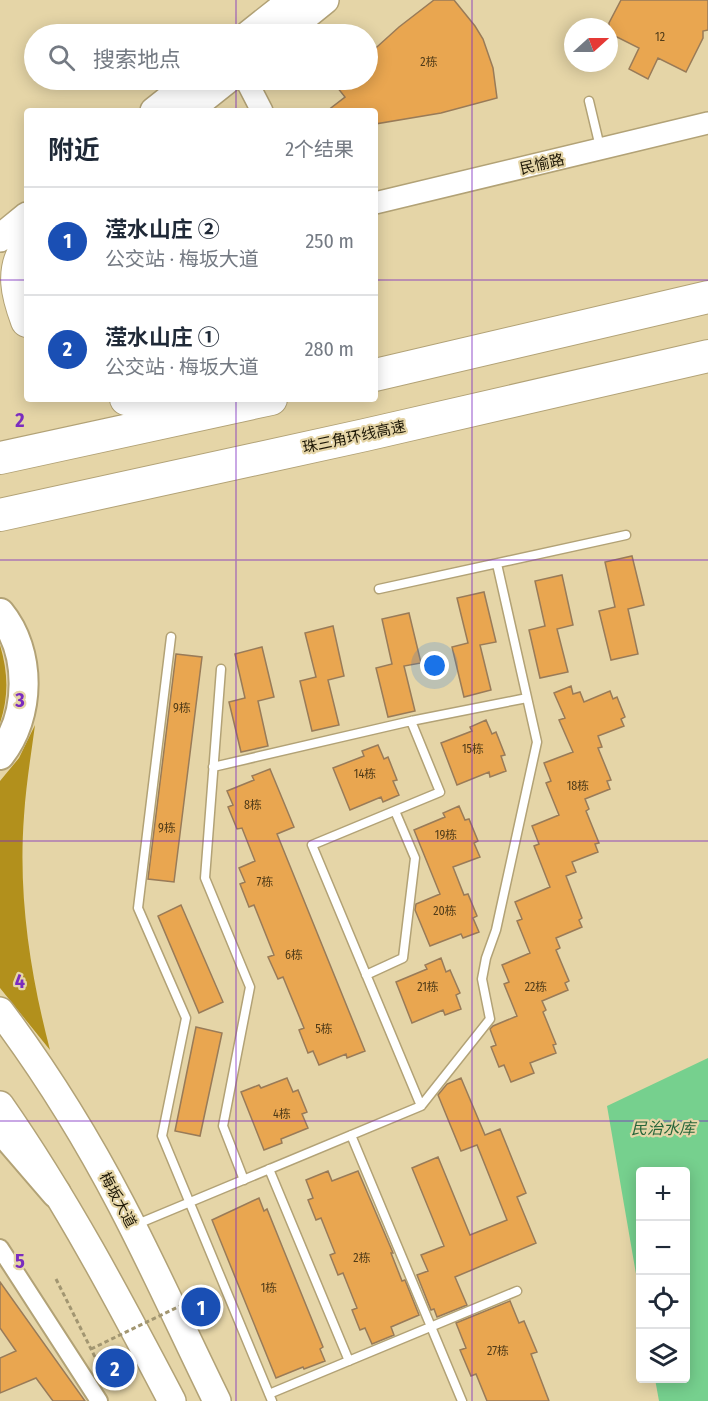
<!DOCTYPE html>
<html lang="zh">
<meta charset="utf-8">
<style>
:root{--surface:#fff;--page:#f2f2f3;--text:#1f2937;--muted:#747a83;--line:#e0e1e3;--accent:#1a73e8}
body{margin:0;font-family:"Fira Sans Condensed","Noto Sans SC",sans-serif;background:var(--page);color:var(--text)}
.controls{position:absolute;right:18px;bottom:18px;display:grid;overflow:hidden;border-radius:6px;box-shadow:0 3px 15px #0003}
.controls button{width:54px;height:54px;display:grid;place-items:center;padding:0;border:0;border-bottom:2px solid var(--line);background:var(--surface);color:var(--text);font:30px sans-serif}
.compass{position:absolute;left:564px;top:18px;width:54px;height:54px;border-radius:50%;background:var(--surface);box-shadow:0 3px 15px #0003;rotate:69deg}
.you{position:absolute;left:435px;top:666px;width:21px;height:21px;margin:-15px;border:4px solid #fff;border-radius:50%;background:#1a73e8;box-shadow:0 0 0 9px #1a73e833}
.badge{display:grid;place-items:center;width:39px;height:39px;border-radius:50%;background:var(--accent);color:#fff;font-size:20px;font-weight:700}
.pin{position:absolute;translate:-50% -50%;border:3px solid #fff;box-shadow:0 2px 6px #0006}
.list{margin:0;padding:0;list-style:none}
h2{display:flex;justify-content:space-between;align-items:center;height:78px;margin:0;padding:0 24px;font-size:26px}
h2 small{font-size:20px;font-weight:400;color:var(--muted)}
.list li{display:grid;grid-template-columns:39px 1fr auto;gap:18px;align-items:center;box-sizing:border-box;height:108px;padding:0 24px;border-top:2px solid var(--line)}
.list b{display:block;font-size:22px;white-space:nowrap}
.list p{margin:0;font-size:20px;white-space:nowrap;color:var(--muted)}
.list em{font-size:20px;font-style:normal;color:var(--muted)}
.icon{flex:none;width:33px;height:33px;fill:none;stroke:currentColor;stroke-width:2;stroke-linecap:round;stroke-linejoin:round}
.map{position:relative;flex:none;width:708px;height:1401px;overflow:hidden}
.search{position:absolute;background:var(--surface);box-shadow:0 3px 15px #0003;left:24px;top:24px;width:354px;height:66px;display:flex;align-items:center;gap:15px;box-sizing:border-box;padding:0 21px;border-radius:33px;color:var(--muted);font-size:22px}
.panel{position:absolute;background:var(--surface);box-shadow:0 3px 15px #0003;left:24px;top:108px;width:354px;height:294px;border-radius:6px}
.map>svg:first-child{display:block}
.forest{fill:#b2901c}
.water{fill:#76d08e}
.building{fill:#e9a650;stroke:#997b58;stroke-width:1.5}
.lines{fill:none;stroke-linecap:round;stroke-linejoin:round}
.service-casing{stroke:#b2a276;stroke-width:11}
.minor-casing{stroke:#b2a276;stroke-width:20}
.tertiary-casing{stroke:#b2a276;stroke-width:24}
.primary-casing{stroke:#b2a276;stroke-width:30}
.trunk-casing{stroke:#b2a276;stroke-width:32}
.motorway-casing{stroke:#b2a276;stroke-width:34}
.path{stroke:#a29671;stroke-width:3;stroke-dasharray:4.5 3;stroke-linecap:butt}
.service{stroke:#fff;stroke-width:8}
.minor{stroke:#fff;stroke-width:16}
.tertiary{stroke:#fff;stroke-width:21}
.primary{stroke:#fff;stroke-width:27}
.trunk{stroke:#fff;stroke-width:28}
.motorway{stroke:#fff;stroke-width:32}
.path-bridge{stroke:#a29671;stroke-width:3;stroke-dasharray:4.5 3;stroke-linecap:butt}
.grid{fill:none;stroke:#7b2cbf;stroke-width:1.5;stroke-opacity:0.55}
.labels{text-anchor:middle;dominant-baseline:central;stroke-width:4.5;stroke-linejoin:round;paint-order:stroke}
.number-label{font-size:12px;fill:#503b18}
.street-label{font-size:15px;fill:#1d1706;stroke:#e5d5a7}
.water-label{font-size:16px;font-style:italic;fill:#27663a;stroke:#e5d5a7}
.grid-label{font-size:20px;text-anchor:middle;font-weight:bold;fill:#7b2cbf;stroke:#e5d5a7;stroke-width:4.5;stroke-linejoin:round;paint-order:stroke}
</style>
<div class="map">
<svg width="708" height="1401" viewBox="0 0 708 1401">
<rect width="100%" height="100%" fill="#e5d5a7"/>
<path class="forest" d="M 0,645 C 8,672 9,696 0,723 Z
M 35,725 C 31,755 26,785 24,816 C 18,895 30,973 50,1050 L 0,988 L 0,781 L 19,758 Z"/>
<path class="water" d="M 708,1058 L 708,1401 L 659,1401 L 655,1379 L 686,1378 L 686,1172 L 640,1172 L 640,1297 L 607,1106 Z"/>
<path class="building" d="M 434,0 L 454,0 L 475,26 L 483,39 L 493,68 L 497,98 L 441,113 L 375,124 L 375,111 L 327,111 L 345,97 L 337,87 L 344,80 L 368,80 L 368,55 L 399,27 Z
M 621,0 L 708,0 L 708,30 L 703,31 L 703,38 L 686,72 L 658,58 L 648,79 L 629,69 L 639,48 L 609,33 L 609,23 Z
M 632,556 L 644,605 L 628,609 L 638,654 L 611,660 L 599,611 L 615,607 L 605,562 Z
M 562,575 L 573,625 L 557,629 L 568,672 L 540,678 L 529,630 L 545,626 L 535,581 Z
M 484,592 L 496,642 L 480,645 L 491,690 L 464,697 L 452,647 L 468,643 L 457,598 Z
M 409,613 L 421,663 L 404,666 L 415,711 L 388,717 L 376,668 L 392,664 L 382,619 Z
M 333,626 L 344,676 L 328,680 L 339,725 L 312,731 L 300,681 L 316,677 L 305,633 Z
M 262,647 L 274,697 L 258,701 L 268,746 L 241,752 L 229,702 L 245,698 L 235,654 Z
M 176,654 L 202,657 L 174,882 L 148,879 Z
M 571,686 L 573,694 L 580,692 L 584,702 L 610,691 L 613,699 L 617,697 L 625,717 L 621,719 L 624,726 L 598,736 L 602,747 L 598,748 L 611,780 L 607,781 L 610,789 L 585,799 L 589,809 L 586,811 L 599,843 L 595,844 L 598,852 L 572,862 L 576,872 L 566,876 L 582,918 L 579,920 L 582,927 L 556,938 L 560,948 L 556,950 L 569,981 L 565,983 L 568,990 L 542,1001 L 546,1010 L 543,1012 L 556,1044 L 553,1045 L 556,1053 L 530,1063 L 534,1073 L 511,1082 L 504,1065 L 499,1067 L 491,1047 L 496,1045 L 490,1029 L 493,1026 L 517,1016 L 504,984 L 509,982 L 502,965 L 530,953 L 517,921 L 522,919 L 515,902 L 550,887 L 534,846 L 539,844 L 532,826 L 559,815 L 546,783 L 551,781 L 544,763 L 573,752 L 559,720 L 565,718 L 554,693 Z
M 486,720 L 492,734 L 496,732 L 505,755 L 501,756 L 506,771 L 490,777 L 489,772 L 457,785 L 441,743 L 472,731 L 470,727 Z
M 378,745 L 384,759 L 388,757 L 397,780 L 393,781 L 399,795 L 383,802 L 381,797 L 350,810 L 333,768 L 364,756 L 362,751 Z
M 270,769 L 294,827 L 277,834 L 365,1051 L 347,1058 L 346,1054 L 319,1065 L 313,1051 L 308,1053 L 299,1030 L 304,1028 L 283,977 L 278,979 L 268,957 L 274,955 L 254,905 L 249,907 L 240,884 L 245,882 L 239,868 L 255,861 L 242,828 L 237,829 L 228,807 L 233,805 L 227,791 L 254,780 L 252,776 Z
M 459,806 L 465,820 L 469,819 L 478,841 L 474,843 L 480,857 L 453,867 L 464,895 L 468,894 L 477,916 L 473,918 L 479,932 L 463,938 L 461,934 L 430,946 L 415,910 L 416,904 L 440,894 L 414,830 L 445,817 L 443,813 Z
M 181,905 L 223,1002 L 199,1013 L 158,916 Z
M 441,958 L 446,972 L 450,970 L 460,993 L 456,995 L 461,1009 L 445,1015 L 443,1010 L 412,1023 L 396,982 L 427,969 L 425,965 Z
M 196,1027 L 222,1033 L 200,1136 L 175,1131 Z
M 287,1078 L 293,1092 L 298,1090 L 307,1112 L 302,1114 L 308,1128 L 281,1139 L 282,1143 L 264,1150 L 241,1092 L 259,1085 L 261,1088 Z
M 461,1078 L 485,1135 L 500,1129 L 526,1193 L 517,1197 L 536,1243 L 455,1277 L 467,1305 L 437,1317 L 434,1309 L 431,1310 L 417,1275 L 428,1271 L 421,1255 L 444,1246 L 412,1168 L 438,1157 L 470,1235 L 507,1220 L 477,1145 L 461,1151 L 438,1095 L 447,1084 Z
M 328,1171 L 332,1181 L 358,1171 L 393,1253 L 391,1253 L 402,1281 L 405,1280 L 419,1315 L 391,1327 L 394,1335 L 372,1344 L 365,1328 L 360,1330 L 352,1310 L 357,1308 L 343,1273 L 338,1275 L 330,1255 L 335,1253 L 321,1218 L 316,1220 L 308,1200 L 313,1198 L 306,1180 Z
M 259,1198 L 264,1211 L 267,1209 L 284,1251 L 323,1347 L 320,1349 L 325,1361 L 304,1369 L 303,1367 L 276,1378 L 212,1220 Z
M 0,1282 L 85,1401 L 53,1401 L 36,1378 L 0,1393 L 0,1358 L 16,1351 L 0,1328 Z
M 510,1301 L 519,1323 L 524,1321 L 537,1352 L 531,1354 L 549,1401 L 487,1401 L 476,1374 L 471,1376 L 460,1350 L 466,1348 L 456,1323 Z"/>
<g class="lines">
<g class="service-casing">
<path id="service" d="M 589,101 L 600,147
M 379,589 L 626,535
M 171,637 L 138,908 L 186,1018 L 162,1136 L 272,1401
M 221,669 L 205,878 L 250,987 L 223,1126 L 244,1180
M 411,721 L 440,792 L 312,845 L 421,1106
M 213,767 L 411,721 L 527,698
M 366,975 L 403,958 L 415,858 L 395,811
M 351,1135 L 462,1401
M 269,1169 L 349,1361
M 135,1225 L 421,1106 L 490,1019 L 482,979 L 486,958 L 496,930 L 537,742 L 497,564
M 269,1394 L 517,1291"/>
</g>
<g class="minor-casing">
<path id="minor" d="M 0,1248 L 99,1401"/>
</g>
<g class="tertiary-casing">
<path id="tertiary" d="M 246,80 L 262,111
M 375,203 L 708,123"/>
</g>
<g class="primary-casing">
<path id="primary" d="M 249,34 L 292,0
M 283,34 L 325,0
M 154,111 L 193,80
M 188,111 L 227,80
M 0,238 L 27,216
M 0,1011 C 45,1071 86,1137 121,1204 C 155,1269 185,1336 217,1401
M 0,1105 C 65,1198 119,1300 172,1401"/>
</g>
<g class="trunk-casing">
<path id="trunk" d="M 0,613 C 32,652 31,716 0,755
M 0,1128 L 56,1193"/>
</g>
<g class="motorway-casing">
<path id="motorway" d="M 27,246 C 11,271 17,294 27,321
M 375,375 L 708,297
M 126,399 L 159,406 L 189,409
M 0,458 L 271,399
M 0,515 L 365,435 L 708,356"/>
</g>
<path class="path" d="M 56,1279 L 102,1371"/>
<use href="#service" class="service"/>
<use href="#minor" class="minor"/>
<use href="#tertiary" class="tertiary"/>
<use href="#primary" class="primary"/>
<use href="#trunk" class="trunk"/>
<use href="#motorway" class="motorway"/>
<path class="path-bridge" d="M 91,1349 L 211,1291"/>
</g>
<path class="grid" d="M 236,0 L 236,34M 472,0 L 472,1401M 236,80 L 236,111M 0,280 L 27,280M 375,280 L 708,280M 236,399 L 236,1401M 0,560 L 708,560M 0,841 L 708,841M 0,1121 L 708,1121"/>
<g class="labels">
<g class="number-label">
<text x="660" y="37">12</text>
<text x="429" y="62">2栋</text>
<text x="182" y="708">9栋</text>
<text x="473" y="749">15栋</text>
<text x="365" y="774">14栋</text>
<text x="578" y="786">18栋</text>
<text x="253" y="805">8栋</text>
<text x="167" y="828">9栋</text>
<text x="446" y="835">19栋</text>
<text x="265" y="882">7栋</text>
<text x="445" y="911">20栋</text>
<text x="294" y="955">6栋</text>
<text x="428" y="987">21栋</text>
<text x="536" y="987">22栋</text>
<text x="324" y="1029">5栋</text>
<text x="282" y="1114">4栋</text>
<text x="362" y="1258">2栋</text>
<text x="269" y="1288">1栋</text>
<text x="498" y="1351">27栋</text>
</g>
<g class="street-label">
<text transform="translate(542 164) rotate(-13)">民愉路</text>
<text transform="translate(354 437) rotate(-12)">珠三角环线高速</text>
<text transform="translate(118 1200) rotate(62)">梅坂大道</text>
</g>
<g class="water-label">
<text x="663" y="1128">民治水库</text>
</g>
</g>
<g class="grid-label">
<text x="20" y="427">2</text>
<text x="20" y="707">3</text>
<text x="20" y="988">4</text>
<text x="20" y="1268">5</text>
</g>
</svg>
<div class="controls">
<button>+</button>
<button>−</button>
<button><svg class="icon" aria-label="locate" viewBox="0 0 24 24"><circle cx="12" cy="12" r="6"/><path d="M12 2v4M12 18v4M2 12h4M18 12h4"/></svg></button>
<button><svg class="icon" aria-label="layers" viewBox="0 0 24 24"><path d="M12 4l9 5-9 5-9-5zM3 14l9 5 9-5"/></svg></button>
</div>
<svg class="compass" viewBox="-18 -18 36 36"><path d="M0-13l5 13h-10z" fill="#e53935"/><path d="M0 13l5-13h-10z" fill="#747a83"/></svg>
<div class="you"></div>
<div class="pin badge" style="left:201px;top:1307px;background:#1a4fb4">1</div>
<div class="pin badge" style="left:115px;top:1368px;background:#1a4fb4">2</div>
<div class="search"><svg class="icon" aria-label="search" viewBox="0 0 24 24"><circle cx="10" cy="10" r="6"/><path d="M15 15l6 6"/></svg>搜索地点</div>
<section class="panel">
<h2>附近<small>2个结果</small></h2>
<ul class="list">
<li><span class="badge" style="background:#1a4fb4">1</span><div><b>滢水山庄 ②</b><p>公交站 · 梅坂大道</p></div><em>250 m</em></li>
<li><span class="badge" style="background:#1a4fb4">2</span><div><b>滢水山庄 ①</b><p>公交站 · 梅坂大道</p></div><em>280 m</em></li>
</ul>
</section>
</div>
